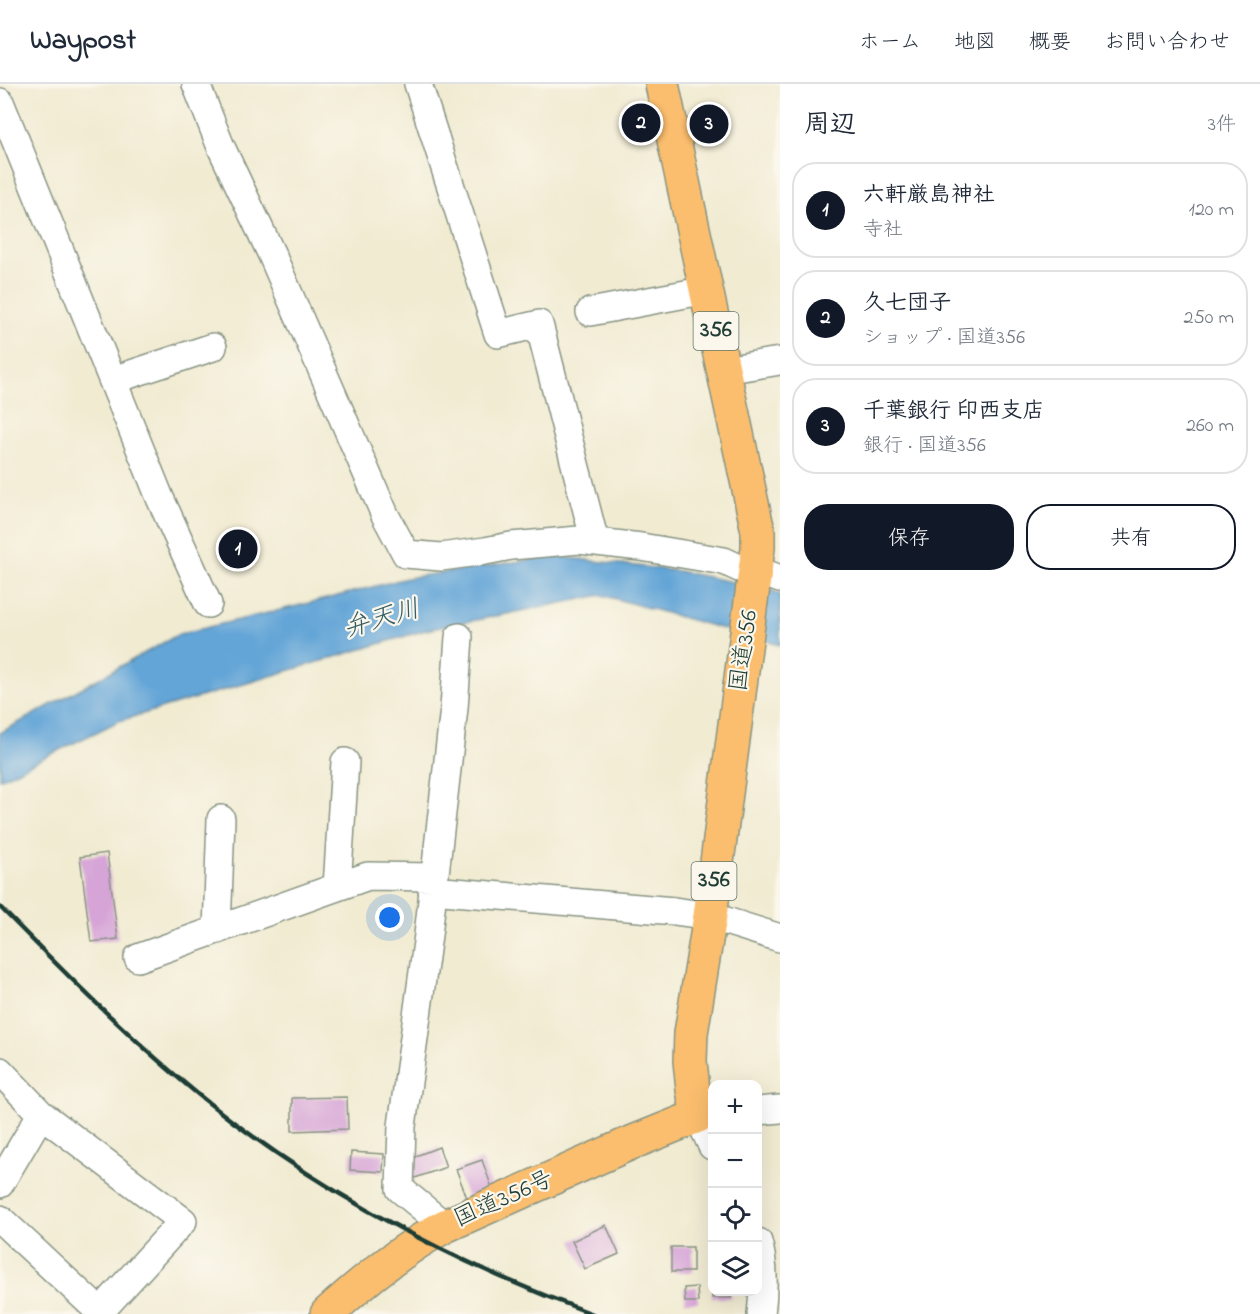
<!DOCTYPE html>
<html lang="ja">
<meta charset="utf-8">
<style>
:root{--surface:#fff;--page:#f2f2f3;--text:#1f2937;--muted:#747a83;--line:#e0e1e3;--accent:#111827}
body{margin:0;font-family:"Indie Flower","Klee One",sans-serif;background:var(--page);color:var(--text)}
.controls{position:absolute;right:18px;bottom:18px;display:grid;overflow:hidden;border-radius:12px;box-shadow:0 6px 24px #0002}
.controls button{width:54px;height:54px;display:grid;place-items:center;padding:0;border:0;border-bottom:2px solid var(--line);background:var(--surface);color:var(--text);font:30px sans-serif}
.you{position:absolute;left:390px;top:834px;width:21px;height:21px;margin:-15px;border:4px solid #fff;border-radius:50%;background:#1a73e8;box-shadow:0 0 0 9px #1a73e833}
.badge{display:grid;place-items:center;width:39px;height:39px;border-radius:50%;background:var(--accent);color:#fff;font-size:20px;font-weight:700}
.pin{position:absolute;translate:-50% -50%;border:3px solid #fff;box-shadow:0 2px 6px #0006}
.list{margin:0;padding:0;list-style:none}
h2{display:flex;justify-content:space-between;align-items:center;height:78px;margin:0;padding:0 24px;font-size:26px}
h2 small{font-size:20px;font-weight:400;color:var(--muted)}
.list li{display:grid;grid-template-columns:39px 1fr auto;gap:18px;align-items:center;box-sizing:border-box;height:96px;margin:0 12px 12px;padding:0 12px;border:2px solid var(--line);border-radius:24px}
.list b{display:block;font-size:22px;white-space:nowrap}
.list p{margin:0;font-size:20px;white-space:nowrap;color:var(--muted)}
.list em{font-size:20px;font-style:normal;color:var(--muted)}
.actions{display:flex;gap:12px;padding:18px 24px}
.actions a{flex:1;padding:14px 0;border:2px solid var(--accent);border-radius:24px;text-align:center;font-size:21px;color:var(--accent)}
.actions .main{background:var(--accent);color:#fff}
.icon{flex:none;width:33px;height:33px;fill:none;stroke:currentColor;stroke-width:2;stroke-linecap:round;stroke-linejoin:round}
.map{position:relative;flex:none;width:780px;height:1230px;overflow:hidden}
header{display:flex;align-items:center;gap:36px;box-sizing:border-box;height:84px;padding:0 30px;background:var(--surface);border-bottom:2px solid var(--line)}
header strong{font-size:28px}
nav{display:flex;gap:33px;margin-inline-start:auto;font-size:21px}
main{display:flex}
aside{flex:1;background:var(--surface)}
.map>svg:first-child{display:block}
.water{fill:#64a5d7;stroke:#427186;stroke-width:1.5}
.building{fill:#d6a4d7}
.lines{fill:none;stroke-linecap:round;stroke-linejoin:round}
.minor-casing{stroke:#889483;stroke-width:30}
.highway-casing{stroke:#889483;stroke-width:36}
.minor{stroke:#fff;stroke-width:27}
.highway{stroke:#fbbe6e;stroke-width:33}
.rail{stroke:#1f3d34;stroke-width:4.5}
.labels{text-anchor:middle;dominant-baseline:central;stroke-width:4.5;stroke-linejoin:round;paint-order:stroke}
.shield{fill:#fbf7ec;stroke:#61756b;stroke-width:1.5}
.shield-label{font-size:22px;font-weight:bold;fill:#1f3d34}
.street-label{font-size:24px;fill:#1f3d34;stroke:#fbf7ec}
.water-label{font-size:26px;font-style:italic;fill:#345c65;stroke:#fbf7ec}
</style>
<header>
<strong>Waypost</strong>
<nav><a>ホーム</a><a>地図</a><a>概要</a><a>お問い合わせ</a></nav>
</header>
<main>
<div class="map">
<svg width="780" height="1230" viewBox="0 0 780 1230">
<rect width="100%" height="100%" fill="#fbf7ec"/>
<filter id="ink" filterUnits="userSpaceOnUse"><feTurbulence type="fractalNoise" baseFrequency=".0167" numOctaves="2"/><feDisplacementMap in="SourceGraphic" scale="12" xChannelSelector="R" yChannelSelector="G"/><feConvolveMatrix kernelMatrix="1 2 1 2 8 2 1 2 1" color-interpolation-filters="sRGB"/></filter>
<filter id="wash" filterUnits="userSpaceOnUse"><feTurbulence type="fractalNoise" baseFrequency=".008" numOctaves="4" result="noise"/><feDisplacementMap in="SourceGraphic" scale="24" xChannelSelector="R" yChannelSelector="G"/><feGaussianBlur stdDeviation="1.35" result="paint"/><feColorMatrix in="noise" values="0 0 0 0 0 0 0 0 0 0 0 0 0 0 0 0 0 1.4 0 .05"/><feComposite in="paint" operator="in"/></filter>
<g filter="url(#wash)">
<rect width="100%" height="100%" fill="#f1ebd2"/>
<path class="water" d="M 554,472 L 678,487 L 768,505 L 780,510 L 780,561 L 602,511 L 426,546 L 119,637 L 0,695 L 0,649 L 179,550 L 322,516 L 407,494 Z"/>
<g id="blocks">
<path class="building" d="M 107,769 L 118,855 L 91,858 L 80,773 Z
M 347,1013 L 348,1045 L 292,1047 L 292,1014 Z
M 439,1063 L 446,1083 L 415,1094 L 408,1075 Z
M 351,1068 L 384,1070 L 383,1088 L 350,1086 Z
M 482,1076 L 492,1104 L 467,1114 L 456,1085 Z
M 606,1141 L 619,1170 L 585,1185 L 572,1157 Z
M 671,1163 L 693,1163 L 693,1188 L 671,1188 Z
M 697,1203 L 698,1218 L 685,1218 L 684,1204 Z
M 712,1208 L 731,1208 L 731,1214 L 712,1214 Z"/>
</g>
</g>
<g filter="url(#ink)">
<use href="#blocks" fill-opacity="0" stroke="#889483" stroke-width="1.5"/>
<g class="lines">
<g class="minor-casing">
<path id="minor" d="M 196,0 L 221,63 L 272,171 L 385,431 L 406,470 L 441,473 L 485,467 L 511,462 L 579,456 L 641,463 L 724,477 L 739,484 L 756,486 L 780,495
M 418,0 L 498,250 L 539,240 L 595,458
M 0,18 L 160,414 L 208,520
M 590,228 L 707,206
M 724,286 L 780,277
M 113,296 L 213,263
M 337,803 L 345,678
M 432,806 L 674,827 L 710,832 L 780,854
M 217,846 L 221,735
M 138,874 L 368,792 L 434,793
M 0,987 L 41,1030 L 183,1137 L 98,1230
M 758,1027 L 780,1025
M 712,1031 L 698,1032 L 712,1062
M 0,1100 L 41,1030
M 0,1135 L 100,1228
M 445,1142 L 400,1105 L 402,1042 L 428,851 L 454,624 L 459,553
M 758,1158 C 765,1181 764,1206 761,1230"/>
</g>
<g class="highway-casing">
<path id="highway" d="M 327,1230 C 364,1196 401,1166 445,1142 L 626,1061 L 698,1032 L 693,1006 L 690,977 L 691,949 L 710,832 L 758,464 L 758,447 L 754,429 L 662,0"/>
</g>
<use href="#minor" class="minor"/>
<use href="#highway" class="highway"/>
<path class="rail" d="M 0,823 C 66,890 132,957 205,1016 C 321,1109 454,1179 593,1230"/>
</g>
</g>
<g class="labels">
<g class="shield">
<rect x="693.5" y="228" width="45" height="38" rx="4.5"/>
<rect x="691.5" y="778" width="45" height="38" rx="4.5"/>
</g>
<g class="shield-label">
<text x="716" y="247">356</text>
<text x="714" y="797">356</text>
</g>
<g class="street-label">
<text transform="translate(745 567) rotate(-82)">国道356</text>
<text transform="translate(504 1116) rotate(-24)">国道356号</text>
</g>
<g class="water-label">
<text transform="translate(382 536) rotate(-16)">弁天川</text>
</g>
</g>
</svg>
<div class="controls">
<button>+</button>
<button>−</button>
<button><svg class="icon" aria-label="locate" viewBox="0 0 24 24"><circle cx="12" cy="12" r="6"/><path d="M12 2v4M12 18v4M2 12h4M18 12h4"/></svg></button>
<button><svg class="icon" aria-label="layers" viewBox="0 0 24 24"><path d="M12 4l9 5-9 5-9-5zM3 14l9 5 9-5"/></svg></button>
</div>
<div class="you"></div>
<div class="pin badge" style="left:238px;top:465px">1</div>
<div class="pin badge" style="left:641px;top:39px">2</div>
<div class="pin badge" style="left:709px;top:40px">3</div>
</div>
<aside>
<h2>周辺<small>3件</small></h2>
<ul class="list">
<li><span class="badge">1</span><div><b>六軒厳島神社</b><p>寺社</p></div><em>120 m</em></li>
<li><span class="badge">2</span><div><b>久七団子</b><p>ショップ · 国道356</p></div><em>250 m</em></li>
<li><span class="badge">3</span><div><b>千葉銀行 印西支店</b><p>銀行 · 国道356</p></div><em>260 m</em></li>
</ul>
<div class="actions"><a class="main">保存</a><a>共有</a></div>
</aside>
</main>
